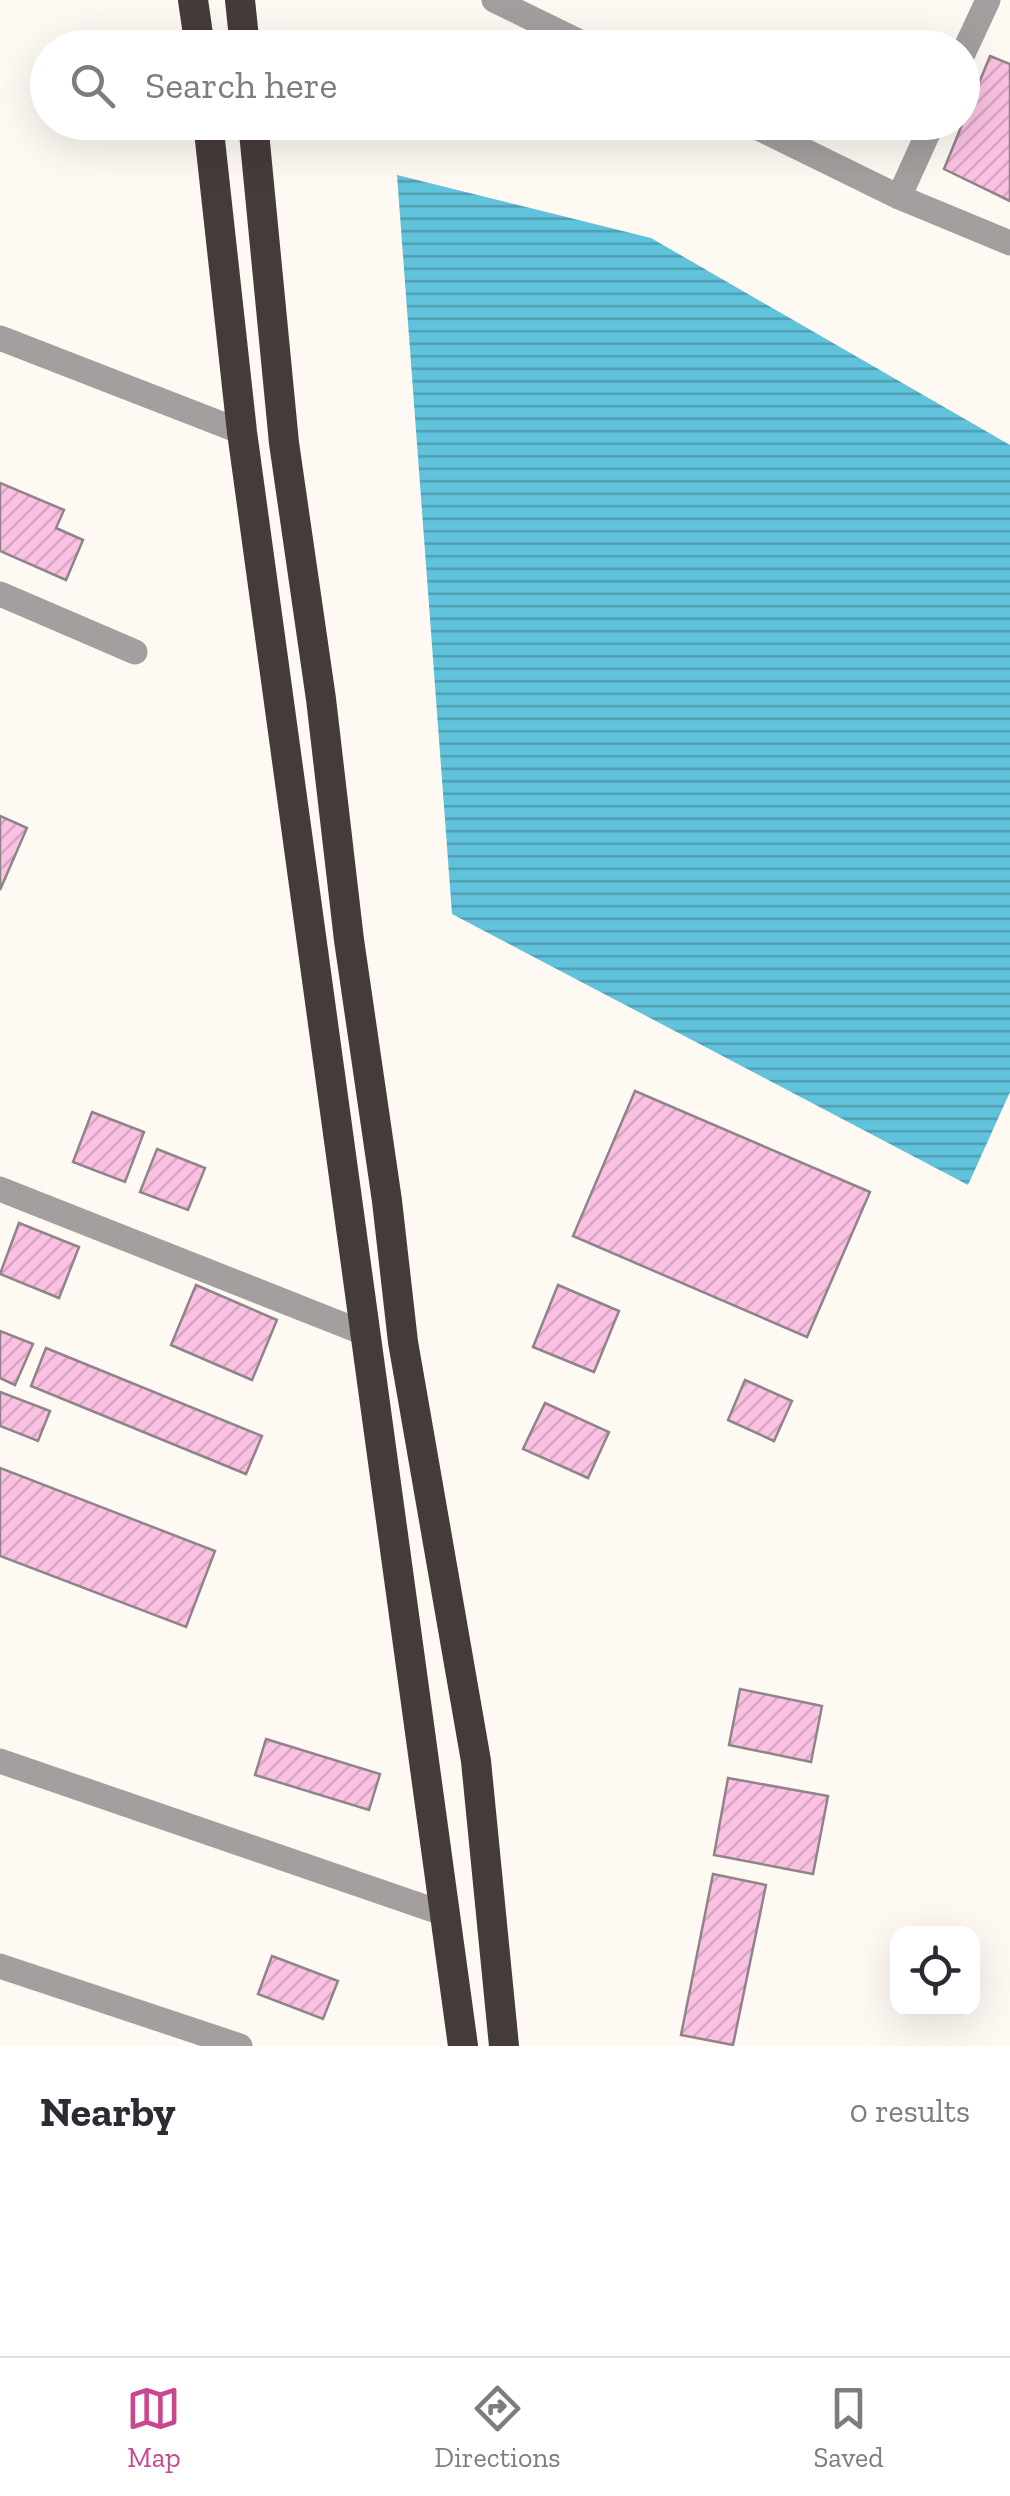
<!DOCTYPE html>
<style>
:root{--surface:#fff;--page:#f2f2f3;--text:#2b2b33;--muted:#7c7c81;--line:#e1e1e2;--accent:#ca478e}
body{margin:0;font-family:"Zilla Slab",serif;background:var(--page);color:var(--text)}
.controls{position:absolute;right:30px;bottom:30px;display:grid;overflow:hidden;border-radius:20px;box-shadow:0 10px 40px #0002}
.controls button{width:90px;height:90px;display:grid;place-items:center;padding:0;border:0;border-bottom:2px solid var(--line);background:var(--surface);color:var(--text);font:50px sans-serif}
.list{margin:0;padding:0;list-style:none}
h2{display:flex;justify-content:space-between;align-items:center;height:130px;margin:0;padding:0 40px;font-size:42px}
h2 small{font-size:32px;font-weight:400;color:var(--muted)}
.icon{flex:none;width:55px;height:55px;fill:none;stroke:currentColor;stroke-width:2;stroke-linecap:round;stroke-linejoin:round}
.map{position:relative;flex:none;width:1010px;height:2046px;overflow:hidden}
.search{position:absolute;background:var(--surface);box-shadow:0 10px 40px #0002;left:30px;right:30px;top:30px;height:110px;display:flex;align-items:center;gap:25px;box-sizing:border-box;padding:0 35px;border-radius:55px;color:var(--muted);font-size:38px}
.sheet{height:310px;background:var(--surface)}
nav{display:flex;justify-content:space-around;align-items:center;box-sizing:border-box;height:140px;border-top:2px solid var(--line);background:var(--surface);font-size:28px;color:var(--muted)}
nav a{display:grid;justify-items:center;gap:5px}
nav .on{color:var(--accent)}
.map>svg:first-child{display:block}
.water{fill:url(#water-rules)}
.building{fill:url(#building-hatch);stroke:#8e848a;stroke-width:2.5}
.lines{fill:none;stroke-linecap:round;stroke-linejoin:round}
.minor{stroke:#a49f9e;stroke-width:25}
.highway{stroke:#463b3b;stroke-width:30}
</style>
<div class="map">
<svg width="1010" height="2046" viewBox="0 0 1010 2046">
<defs>
<pattern id="water-rules" width="6" height="5" patternUnits="userSpaceOnUse" patternTransform="scale(2.5)"><rect width="6" height="5" fill="#61c2db"/><path d="M0 2.5h6" fill="none" stroke="#519eb2"/></pattern>
<pattern id="building-hatch" width="6" height="6" patternUnits="userSpaceOnUse" patternTransform="scale(2.5)"><rect width="6" height="6" fill="#fbc1e2"/><path d="M-1 1l2-2M0 6l6-6M5 7l2-2" fill="none" stroke="#d8a6c2"/></pattern>
</defs>
<rect width="100%" height="100%" fill="#fef9f2"/>
<path class="water" d="M 397,175 L 651,238 L 1010,445 L 1010,1092 L 968,1185 L 452,914 Z"/>
<path class="building" d="M 990,56 L 1010,64 L 1010,201 L 944,169 Z
M 0,483 L 64,510 L 56,528 L 83,540 L 66,580 L 0,551 Z
M 0,816 L 27,828 L 0,890 Z
M 635,1091 L 870,1192 L 807,1337 L 573,1236 Z
M 92,1112 L 144,1132 L 125,1182 L 73,1162 Z
M 157,1149 L 205,1168 L 188,1210 L 140,1192 Z
M 19,1223 L 79,1247 L 59,1298 L 0,1274 Z
M 196,1285 L 277,1320 L 252,1380 L 171,1345 Z
M 558,1285 L 619,1311 L 594,1372 L 533,1347 Z
M 0,1331 L 33,1344 L 15,1385 L 0,1378 Z
M 46,1348 L 262,1436 L 246,1474 L 31,1386 Z
M 745,1380 L 792,1401 L 774,1441 L 728,1420 Z
M 0,1392 L 50,1411 L 38,1441 L 0,1426 Z
M 545,1403 L 609,1432 L 588,1478 L 523,1449 Z
M 0,1468 L 215,1551 L 186,1627 L 0,1556 Z
M 740,1689 L 822,1706 L 811,1762 L 729,1745 Z
M 266,1739 L 380,1774 L 369,1810 L 255,1775 Z
M 728,1778 L 828,1796 L 813,1874 L 714,1855 Z
M 713,1874 L 766,1885 L 733,2045 L 681,2035 Z
M 272,1956 L 338,1981 L 323,2019 L 258,1994 Z"/>
<g class="lines">
<path class="minor" d="M 494,0 L 592,48
M 962,56 L 988,0
M 746,122 L 899,197 L 1010,243
M 899,197 L 933,122
M 0,338 L 242,432
M 0,594 L 135,652
M 0,1189 L 364,1333
M 0,1761 L 445,1914
M 0,1966 L 240,2046"/>
<path class="highway" d="M 193,0 L 200,48
M 240,0 L 245,48
M 208,122 L 242,432 L 463,2046
M 253,122 L 284,443 L 321,699 L 349,940 L 387,1201 L 403,1342 L 476,1761 L 504,2046"/>
</g>
</svg>
<div class="controls">
<button><svg class="icon" aria-label="locate" viewBox="0 0 24 24"><circle cx="12" cy="12" r="6"/><path d="M12 2v4M12 18v4M2 12h4M18 12h4"/></svg></button>
</div>
<div class="search"><svg class="icon" aria-label="search" viewBox="0 0 24 24"><circle cx="10" cy="10" r="6"/><path d="M15 15l6 6"/></svg>Search here</div>
</div>
<section class="sheet">
<h2>Nearby<small>0 results</small></h2>
<ul class="list">
</ul>
</section>
<nav>
<a class="on"><svg class="icon" aria-label="map" viewBox="0 0 24 24"><path d="M3 6l6-2 6 2 6-2v14l-6 2-6-2-6 2zM9 4v14M15 6v14"/></svg>Map</a>
<a><svg class="icon" aria-label="directions" viewBox="0 0 24 24"><path d="M12 3l9 9-9 9-9-9zM9 14v-3h6M13 9l2 2-2 2"/></svg>Directions</a>
<a><svg class="icon" aria-label="saved" viewBox="0 0 24 24"><path d="M7 4h10v16l-5-4-5 4z"/></svg>Saved</a>
</nav>
